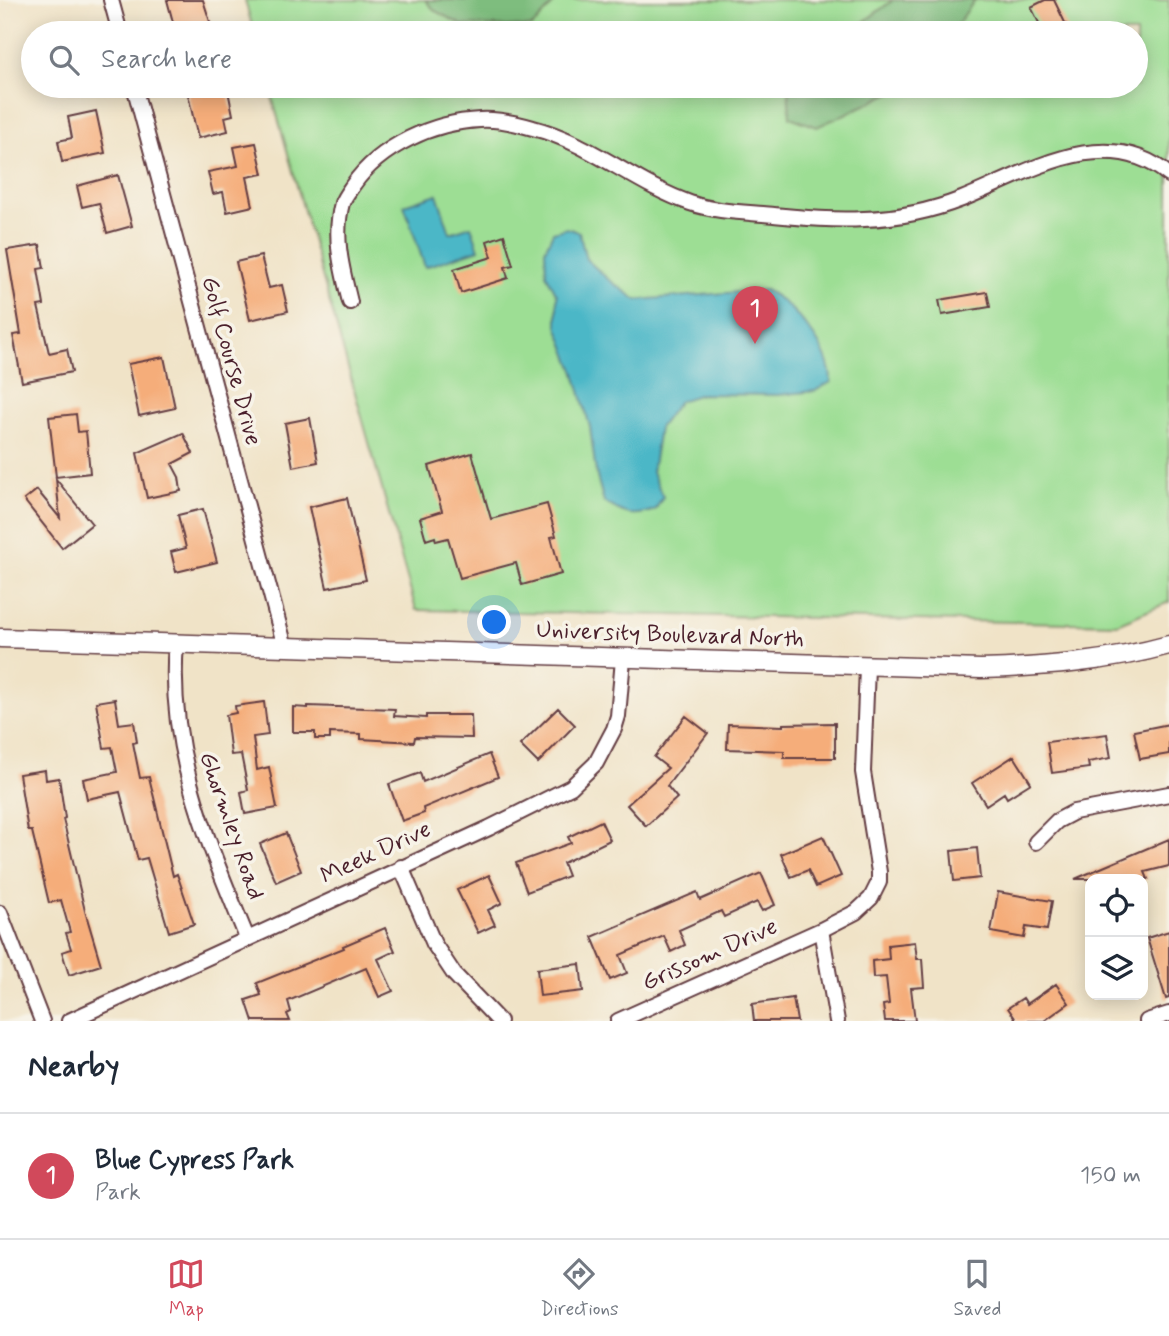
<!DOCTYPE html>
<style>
:root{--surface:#fff;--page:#f6f6f7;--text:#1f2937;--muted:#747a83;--line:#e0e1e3;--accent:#d1495b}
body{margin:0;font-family:Mynerve,sans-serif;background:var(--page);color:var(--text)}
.controls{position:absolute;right:21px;bottom:21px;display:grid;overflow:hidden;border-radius:14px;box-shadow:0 4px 18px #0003}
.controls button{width:63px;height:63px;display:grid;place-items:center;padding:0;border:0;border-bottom:2px solid var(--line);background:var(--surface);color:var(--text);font:35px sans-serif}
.you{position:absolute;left:495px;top:623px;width:24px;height:24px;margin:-18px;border:5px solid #fff;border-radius:50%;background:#1a73e8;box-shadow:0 0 0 10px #1a73e833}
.badge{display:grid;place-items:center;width:46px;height:46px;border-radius:50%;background:var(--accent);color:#fff;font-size:23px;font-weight:700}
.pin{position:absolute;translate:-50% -58px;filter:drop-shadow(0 2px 4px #0008)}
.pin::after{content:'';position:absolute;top:37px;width:24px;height:21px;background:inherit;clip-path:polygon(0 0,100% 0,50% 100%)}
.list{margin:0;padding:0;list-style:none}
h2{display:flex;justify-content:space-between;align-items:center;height:91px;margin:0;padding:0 28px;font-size:30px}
h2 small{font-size:23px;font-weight:400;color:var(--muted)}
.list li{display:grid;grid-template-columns:46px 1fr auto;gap:21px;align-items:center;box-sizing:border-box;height:126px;padding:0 28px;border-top:2px solid var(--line)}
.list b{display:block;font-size:26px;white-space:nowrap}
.list p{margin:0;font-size:23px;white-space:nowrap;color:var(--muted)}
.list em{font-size:23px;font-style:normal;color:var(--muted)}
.icon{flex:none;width:38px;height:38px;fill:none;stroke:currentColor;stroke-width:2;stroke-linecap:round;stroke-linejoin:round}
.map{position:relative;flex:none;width:1169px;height:1021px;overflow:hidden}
.search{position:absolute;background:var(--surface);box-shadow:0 4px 18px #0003;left:21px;right:21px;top:21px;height:77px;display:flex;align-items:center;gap:18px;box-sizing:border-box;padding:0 24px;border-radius:38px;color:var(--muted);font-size:26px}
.sheet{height:217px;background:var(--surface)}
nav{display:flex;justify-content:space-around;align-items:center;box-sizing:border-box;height:98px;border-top:2px solid var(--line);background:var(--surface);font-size:19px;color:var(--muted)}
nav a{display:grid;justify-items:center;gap:4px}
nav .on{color:var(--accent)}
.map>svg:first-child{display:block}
.green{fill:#9dde94;stroke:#747e60;stroke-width:2}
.forest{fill:#7ebd7e;stroke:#646e54;stroke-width:2}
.water{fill:#4bb7c7;stroke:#4a6b79;stroke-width:2}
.building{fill:#f5ad7a}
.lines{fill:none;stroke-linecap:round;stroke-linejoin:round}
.minor-casing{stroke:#633c42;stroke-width:18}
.tertiary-casing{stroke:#633c42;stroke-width:21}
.minor{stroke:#fff;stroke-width:14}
.tertiary{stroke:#fff;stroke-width:18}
.labels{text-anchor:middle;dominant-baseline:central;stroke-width:7;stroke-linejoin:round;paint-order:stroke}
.street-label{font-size:24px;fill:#4a1f2b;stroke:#f7f3e8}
</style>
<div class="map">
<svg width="1169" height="1021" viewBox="0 0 1169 1021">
<rect width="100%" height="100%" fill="#f7f3e8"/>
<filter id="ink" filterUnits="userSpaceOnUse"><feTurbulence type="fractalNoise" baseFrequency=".0143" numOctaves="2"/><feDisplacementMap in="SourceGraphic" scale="14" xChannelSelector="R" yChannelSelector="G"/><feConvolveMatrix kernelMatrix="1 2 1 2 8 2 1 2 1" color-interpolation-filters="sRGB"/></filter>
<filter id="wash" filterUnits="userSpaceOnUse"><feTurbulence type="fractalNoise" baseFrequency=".00686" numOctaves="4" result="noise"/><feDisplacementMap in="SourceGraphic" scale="28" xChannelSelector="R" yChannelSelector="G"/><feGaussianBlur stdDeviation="1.57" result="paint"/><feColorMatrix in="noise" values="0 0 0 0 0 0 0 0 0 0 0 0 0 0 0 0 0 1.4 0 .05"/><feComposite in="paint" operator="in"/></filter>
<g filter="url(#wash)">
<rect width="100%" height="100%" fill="#f0e3c7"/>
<path class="green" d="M 245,0 L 1169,0 L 1169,602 L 1117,624 L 416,610 L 269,86 L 1136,86 L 1136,33 L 254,33 Z"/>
<path class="forest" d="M 425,0 L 557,0 L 532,27 L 462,25 L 435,11 Z
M 893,0 L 975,0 L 951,33 L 849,33 Z
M 788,86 L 906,86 L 817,127 L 790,117 Z"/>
<path class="water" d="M 437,194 L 450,233 L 471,226 L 479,249 L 425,267 L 404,205 Z
M 567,228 L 579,232 L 586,259 L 608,279 L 637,300 L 765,290 C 794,305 831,349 831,382 L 815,391 L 778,395 L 701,394 L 679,401 L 659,428 L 652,472 L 663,497 L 655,510 C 631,518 625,515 604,502 L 596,473 L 590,427 L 575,373 L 557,326 L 557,295 L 546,274 L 545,250 L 553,232 Z"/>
<g id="blocks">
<path class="building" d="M 167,0 L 203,0 L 212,28 L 195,33 L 176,33 Z
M 1045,0 L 1054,0 L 1070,33 L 1044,33 L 1031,7 Z
M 186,86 L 227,86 L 233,115 L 225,117 L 228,131 L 198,138 Z
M 96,111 L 105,153 L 62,162 L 58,141 L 72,138 L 68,117 Z
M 256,143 L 263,174 L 247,177 L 253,206 L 227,212 L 223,192 L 213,194 L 208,172 L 238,166 L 234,147 Z
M 118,175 L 132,226 L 107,233 L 99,203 L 82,207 L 77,186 Z
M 504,235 L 513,265 L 505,267 L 508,278 L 461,293 L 454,269 L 492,257 L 487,241 Z
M 40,245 L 44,268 L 38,269 L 44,305 L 38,306 L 49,353 L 67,349 L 72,372 L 22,382 L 13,335 L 21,334 L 7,250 Z
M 261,256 L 269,288 L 282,285 L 288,311 L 250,320 L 236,262 Z
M 987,292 L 990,307 L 942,315 L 939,300 Z
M 164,357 L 175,408 L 139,416 L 128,364 Z
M 76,414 L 78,432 L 86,431 L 90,473 L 56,477 L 49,417 Z
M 310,418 L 318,462 L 293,467 L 285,423 Z
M 183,433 L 193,453 L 172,464 L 179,477 L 181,491 L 147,498 L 137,453 Z
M 472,453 L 491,519 L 547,504 L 556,536 L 551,537 L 561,574 L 522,585 L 516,563 L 460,578 L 448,538 L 436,541 L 435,537 L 426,540 L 420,518 L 442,511 L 429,466 Z
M 56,479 L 92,524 L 62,548 L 24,500 L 37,490 L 60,518 Z
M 347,498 L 366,580 L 327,588 L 309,507 Z
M 203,509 L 217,562 L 176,572 L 171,552 L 186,548 L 178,515 Z
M 115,699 L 119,724 L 134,722 L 137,742 L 133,743 L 140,778 L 149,777 L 173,876 L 177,874 L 194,924 L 169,932 L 147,858 L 138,860 L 120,792 L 87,799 L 83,779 L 117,772 L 112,747 L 104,748 L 96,702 Z
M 264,702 L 268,735 L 253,737 L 257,770 L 269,767 L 277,808 L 245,814 L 241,792 L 248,790 L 241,754 L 231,755 L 226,715 L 236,713 L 235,706 Z
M 308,706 L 395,709 L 394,716 L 426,718 L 426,715 L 471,715 L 472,738 L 415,737 L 414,742 L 361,739 L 361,734 L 330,733 L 330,739 L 315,739 L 315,732 L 293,732 L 293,707 L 308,708 Z
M 558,708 L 575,725 L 538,763 L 520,745 Z
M 686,716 L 708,733 L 667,786 L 677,798 L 646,826 L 627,805 L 668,768 L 654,757 Z
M 835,723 L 835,758 L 784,758 L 784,751 L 727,749 L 728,724 L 783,726 L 783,724 Z
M 1169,724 L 1169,754 L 1140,759 L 1134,731 Z
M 1107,734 L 1111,758 L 1088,762 L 1089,768 L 1052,773 L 1047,742 Z
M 489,754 L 498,777 L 423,808 L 424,813 L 402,821 L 389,784 L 420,773 L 423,782 Z
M 1014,756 L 1031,783 L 1007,798 L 1004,793 L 986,805 L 972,783 Z
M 45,770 L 46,780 L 59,778 L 65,818 L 63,819 L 85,911 L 101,965 L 69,975 L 62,952 L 71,949 L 66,933 L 70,932 L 61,900 L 49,903 L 32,831 L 28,831 L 19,774 Z
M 601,821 L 610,840 L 563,863 L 568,876 L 527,892 L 516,863 L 571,843 L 568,837 Z
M 286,833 L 301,871 L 276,882 L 260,844 Z
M 823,836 L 841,876 L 816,887 L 808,870 L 791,877 L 781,854 Z
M 1169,839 L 1169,866 L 1145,872 L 1148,879 L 1075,879 Z
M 977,848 L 980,878 L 954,881 L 951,851 Z
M 761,873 L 775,905 L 762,911 L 757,902 L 724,917 L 721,911 L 679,930 L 685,945 L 671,952 L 664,936 L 620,955 L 627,973 L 610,980 L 592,937 L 697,892 L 700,900 Z
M 489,875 L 502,903 L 488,910 L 495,925 L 478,933 L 457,890 Z
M 998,892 L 1052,901 L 1047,930 L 1026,927 L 1024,938 L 991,932 Z
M 385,928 L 395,951 L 378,959 L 393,991 L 379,997 L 366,968 L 288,1001 L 291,1012 L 287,1014 L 290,1021 L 253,1021 L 246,1000 L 261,995 L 257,983 L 344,948 L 343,946 Z
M 1169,931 L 1169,998 L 1166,999 L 1147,938 Z
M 915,942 L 917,959 L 922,959 L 924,987 L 911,988 L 915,1021 L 885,1021 L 883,1005 L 889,1004 L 886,977 L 873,978 L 872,961 L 889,959 L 888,945 Z
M 580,964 L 583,991 L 540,996 L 537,969 Z
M 1056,984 L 1069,1003 L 1044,1021 L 1017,1021 L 1008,1008 L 1023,998 L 1027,1004 Z
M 793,998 L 797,1021 L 754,1021 L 752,1004 Z"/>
</g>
</g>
<g filter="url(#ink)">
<use href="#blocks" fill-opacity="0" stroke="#633c42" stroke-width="2"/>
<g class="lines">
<g class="minor-casing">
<path id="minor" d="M 111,0 L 120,33
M 134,86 L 285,647
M 350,302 C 342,269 333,237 342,203 C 344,197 349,191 353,185 C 380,146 433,122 480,120 C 498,119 516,123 533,128 C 589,142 635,184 690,203 C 713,211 739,212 763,214 C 796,217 830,221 864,219 C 897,218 931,211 962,199 C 1025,174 1106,121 1169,175
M 176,644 C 167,751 208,842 247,938
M 1036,842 L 1057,821 L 1074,812 L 1169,794
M 401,867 L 434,944 L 454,974 L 499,1021
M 0,913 L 42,1021
M 821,930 L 837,1021
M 69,1021 L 489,828 L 571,787 L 596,763 L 614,729 L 618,716 L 623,659
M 618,1021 L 821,930 L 856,912 L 871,898 L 879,882 L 879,872 L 863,772 L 867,667
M 1147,1021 L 1169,1014"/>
</g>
<g class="tertiary-casing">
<path id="tertiary" d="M 0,638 L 981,669 C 1044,667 1108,662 1169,645"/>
</g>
<use href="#minor" class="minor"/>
<use href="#tertiary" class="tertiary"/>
</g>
</g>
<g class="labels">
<g class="street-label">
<text transform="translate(231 361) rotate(75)">Golf Course Drive</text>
<text transform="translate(670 635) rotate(2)">University Boulevard North</text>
<text transform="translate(231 826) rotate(71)">Ghormley Road</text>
<text transform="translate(376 853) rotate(-25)">Meek Drive</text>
<text transform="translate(710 955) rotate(-24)">Grissom Drive</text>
</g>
</g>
</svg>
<div class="controls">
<button><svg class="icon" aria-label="locate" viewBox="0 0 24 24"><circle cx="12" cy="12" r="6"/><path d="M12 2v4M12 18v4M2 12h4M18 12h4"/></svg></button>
<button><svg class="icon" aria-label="layers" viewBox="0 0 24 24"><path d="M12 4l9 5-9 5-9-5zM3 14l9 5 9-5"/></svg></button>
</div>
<div class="you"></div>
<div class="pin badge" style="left:755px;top:344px">1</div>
<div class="search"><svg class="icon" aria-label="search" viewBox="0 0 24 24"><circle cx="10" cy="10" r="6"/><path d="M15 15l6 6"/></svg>Search here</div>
</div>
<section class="sheet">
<h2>Nearby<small></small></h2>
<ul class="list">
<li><span class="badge">1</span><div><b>Blue Cypress Park</b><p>Park</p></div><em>150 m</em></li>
</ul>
</section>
<nav>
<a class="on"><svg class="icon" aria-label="map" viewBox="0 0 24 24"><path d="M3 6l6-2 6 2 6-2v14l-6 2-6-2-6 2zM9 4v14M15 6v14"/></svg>Map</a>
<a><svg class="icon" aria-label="directions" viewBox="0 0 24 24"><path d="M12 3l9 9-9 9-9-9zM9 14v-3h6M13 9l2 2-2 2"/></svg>Directions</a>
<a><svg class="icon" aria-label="saved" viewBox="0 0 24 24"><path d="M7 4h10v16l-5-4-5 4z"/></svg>Saved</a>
</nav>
